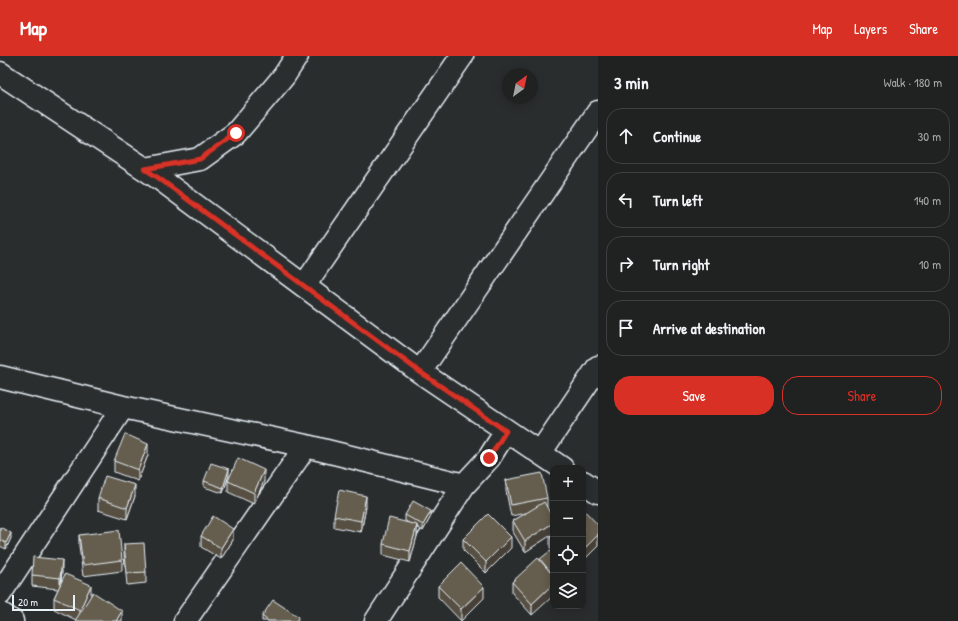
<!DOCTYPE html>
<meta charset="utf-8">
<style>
:root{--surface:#202222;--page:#282a2a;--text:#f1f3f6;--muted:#a2a4a5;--line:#3d3f40;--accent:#d93025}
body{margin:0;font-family:"Patrick Hand",sans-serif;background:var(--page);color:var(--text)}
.controls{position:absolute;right:12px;bottom:12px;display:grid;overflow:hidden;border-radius:8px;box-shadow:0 2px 10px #0003}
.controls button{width:36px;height:36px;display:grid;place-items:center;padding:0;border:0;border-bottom:1px solid var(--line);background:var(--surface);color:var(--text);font:20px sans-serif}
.compass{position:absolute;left:502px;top:12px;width:36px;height:36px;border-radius:50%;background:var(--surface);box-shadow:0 2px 10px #0003;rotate:33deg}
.scale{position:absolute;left:12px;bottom:10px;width:63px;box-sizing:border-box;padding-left:4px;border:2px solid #e8f1f8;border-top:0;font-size:11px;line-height:14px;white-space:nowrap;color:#e8f1f8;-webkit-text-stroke:3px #2a2d2e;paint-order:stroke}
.stop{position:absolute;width:12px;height:12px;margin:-9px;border:3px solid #d93025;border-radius:50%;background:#fff}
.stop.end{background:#d93025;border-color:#fff;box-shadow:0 1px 4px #0008}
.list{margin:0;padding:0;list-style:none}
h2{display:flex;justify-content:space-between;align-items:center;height:52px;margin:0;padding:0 16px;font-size:17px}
h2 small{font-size:13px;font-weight:400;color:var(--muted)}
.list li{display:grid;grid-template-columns:26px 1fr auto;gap:12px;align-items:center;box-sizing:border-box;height:56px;margin:0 8px 8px;padding:0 8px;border:1px solid var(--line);border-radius:16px}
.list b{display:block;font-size:15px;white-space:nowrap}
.list em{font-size:13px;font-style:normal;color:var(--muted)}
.actions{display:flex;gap:8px;padding:12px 16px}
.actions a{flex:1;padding:9px 0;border:1px solid var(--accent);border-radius:16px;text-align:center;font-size:14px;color:var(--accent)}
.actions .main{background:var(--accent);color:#fff}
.icon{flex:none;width:22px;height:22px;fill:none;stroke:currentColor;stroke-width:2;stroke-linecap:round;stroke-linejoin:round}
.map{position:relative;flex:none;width:598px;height:565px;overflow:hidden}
header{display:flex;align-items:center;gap:24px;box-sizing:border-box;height:56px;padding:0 20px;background:var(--accent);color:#fff}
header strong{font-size:19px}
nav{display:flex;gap:22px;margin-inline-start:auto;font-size:14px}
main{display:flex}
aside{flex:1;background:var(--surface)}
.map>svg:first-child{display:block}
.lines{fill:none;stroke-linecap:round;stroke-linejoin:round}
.minor-casing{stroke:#e8f1f8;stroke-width:25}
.minor{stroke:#2a2d2e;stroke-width:22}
.wall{fill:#575043;stroke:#e8f1f8}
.shaded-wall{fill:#474137;stroke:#e8f1f8}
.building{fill:#655d4e;stroke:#e8f1f8}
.route{stroke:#d93025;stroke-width:5}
</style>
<header>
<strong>Map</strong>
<nav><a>Map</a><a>Layers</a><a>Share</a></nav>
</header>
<main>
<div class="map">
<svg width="598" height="565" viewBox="0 0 598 565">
<rect width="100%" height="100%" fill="#2a2d2e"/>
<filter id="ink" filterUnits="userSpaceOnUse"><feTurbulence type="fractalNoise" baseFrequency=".025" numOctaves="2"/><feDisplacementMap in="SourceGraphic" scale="8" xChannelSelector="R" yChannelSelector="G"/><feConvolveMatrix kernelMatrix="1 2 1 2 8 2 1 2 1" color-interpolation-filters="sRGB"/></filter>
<g filter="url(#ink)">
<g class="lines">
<g class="minor-casing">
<path id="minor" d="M 0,17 L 160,123 L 420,316 L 562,412
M 145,113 L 200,103 L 236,77 L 284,20 L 297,0
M 304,230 L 462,0
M 420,316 L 598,56
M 0,321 L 123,351 L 306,390 L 464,429
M 540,397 L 598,311
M 583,426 L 598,436
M 0,538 L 123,351
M 0,557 L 12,565
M 185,565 L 306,390
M 376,565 L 464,429 L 489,402 L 506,375"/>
</g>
<use href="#minor" class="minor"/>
</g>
<path class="wall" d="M 148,399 L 138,425 L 114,416 L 114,405 Z
M 229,419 L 223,437 L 204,431 L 204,425 Z
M 506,424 L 547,442 L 547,452 L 553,462 L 553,496 L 550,492 L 550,481 L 551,479 L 525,496 L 513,476 L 513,465 L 526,457 L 511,460 L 506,435 Z
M 228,425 L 264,425 L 254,448 L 228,436 Z
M 135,440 L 127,463 L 98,454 L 98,442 Z
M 366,451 L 361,476 L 334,471 L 334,460 Z
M 405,459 L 431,460 L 423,475 L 417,471 L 417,480 L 410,506 L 383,499 L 383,488 L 409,467 L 405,465 Z
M 0,471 L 11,482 L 6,493 L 0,490 Z
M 79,479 L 122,504 L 122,515 L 83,520 L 79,490 Z
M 201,480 L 233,484 L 221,503 L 201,491 Z
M 463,483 L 511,492 L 486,517 L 463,494 Z
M 124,488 L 146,516 L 146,527 L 127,529 L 124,499 Z
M 540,504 L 532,559 L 512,537 L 512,526 Z
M 62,515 L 61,527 L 91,540 L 122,565 L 76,564 L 54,553 L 54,542 L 58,533 L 32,530 L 32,519 Z
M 438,530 L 484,542 L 461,565 L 438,541 Z
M 262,560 L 299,565 L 262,565 Z"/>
<path class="shaded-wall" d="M 148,388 L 148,399 L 138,425 L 138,414 Z
M 229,413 L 229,419 L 223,437 L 223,432 Z
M 264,414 L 264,425 L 254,448 L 254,437 Z
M 135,429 L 135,440 L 127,463 L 127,452 Z
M 366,440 L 366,451 L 361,476 L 361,465 Z
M 431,455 L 431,460 L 423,475 L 423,469 Z
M 553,467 L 553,478 L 525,496 L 525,485 Z
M 417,469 L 417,480 L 410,506 L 410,495 Z
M 233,473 L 233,484 L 221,503 L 221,492 Z
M 11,477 L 11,482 L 6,493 L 6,487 Z
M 598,479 L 598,490 L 583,505 L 583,494 Z
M 511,481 L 511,492 L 486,517 L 486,506 Z
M 62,504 L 62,515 L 60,533 L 60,522 Z
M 553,528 L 553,540 L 532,559 L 532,548 Z
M 91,529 L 91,541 L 80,565 L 80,554 Z
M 484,531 L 484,542 L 461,565 L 461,553 Z
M 122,555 L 122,565 L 116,565 Z"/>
<path class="building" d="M 125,378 L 148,388 L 138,414 L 114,405 Z
M 238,402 L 264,414 L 254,437 L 228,425 Z
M 211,407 L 229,413 L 223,432 L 204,425 Z
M 542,417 L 547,442 L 511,449 L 506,424 Z
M 105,420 L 135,429 L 127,452 L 98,442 Z
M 339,434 L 366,440 L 361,465 L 334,460 Z
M 413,445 L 431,455 L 423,469 L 405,459 Z
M 544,446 L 553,462 L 553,467 L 525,485 L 513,465 Z
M 583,453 L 598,469 L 598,479 L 583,494 Z
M 488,458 L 511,481 L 486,506 L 463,483 Z
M 213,460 L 233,473 L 221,492 L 201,480 Z
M 389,462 L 417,469 L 410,495 L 383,488 Z
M 0,471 L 11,477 L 6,487 L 0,484 Z
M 119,474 L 122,504 L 83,509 L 79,479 Z
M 553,478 L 553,485 L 550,481 Z
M 144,487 L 146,516 L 127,517 L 124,488 Z
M 550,495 L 553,499 L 553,519 L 540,503 Z
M 33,501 L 62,504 L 60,522 L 32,519 Z
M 538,502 L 553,519 L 553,528 L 532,548 L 512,526 Z
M 461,507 L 484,531 L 461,553 L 438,530 Z
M 65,518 L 91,529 L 80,554 L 54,542 Z
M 93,536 L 122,555 L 116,565 L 75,565 Z
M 273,544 L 299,561 L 296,565 L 268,565 L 262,560 Z"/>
</g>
<g class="lines" filter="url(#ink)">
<path class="route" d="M 236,77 L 200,103 L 145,113 L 160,123 L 420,316 L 506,375 L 489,402"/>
</g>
</svg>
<div class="controls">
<button>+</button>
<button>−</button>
<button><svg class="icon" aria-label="locate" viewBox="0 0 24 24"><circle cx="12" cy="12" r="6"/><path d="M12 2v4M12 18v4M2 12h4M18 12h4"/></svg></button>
<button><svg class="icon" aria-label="layers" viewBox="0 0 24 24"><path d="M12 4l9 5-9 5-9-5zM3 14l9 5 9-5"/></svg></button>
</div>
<svg class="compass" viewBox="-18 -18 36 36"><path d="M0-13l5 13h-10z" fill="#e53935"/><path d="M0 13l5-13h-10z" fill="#a2a4a5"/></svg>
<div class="scale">20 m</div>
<div class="stop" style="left:236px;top:77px"></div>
<div class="stop end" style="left:489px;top:402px"></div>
</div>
<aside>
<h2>3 min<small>Walk · 180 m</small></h2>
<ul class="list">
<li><svg class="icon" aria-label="ahead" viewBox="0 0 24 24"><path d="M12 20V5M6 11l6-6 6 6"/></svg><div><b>Continue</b></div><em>30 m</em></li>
<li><svg class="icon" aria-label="left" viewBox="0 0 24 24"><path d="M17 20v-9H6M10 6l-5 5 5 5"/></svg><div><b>Turn left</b></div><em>140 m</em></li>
<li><svg class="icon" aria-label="right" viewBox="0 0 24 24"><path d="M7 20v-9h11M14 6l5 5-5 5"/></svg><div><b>Turn right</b></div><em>10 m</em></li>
<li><svg class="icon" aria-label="arrive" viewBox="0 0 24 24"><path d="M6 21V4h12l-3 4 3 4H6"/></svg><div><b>Arrive at destination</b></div></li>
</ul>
<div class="actions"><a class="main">Save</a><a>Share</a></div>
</aside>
</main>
